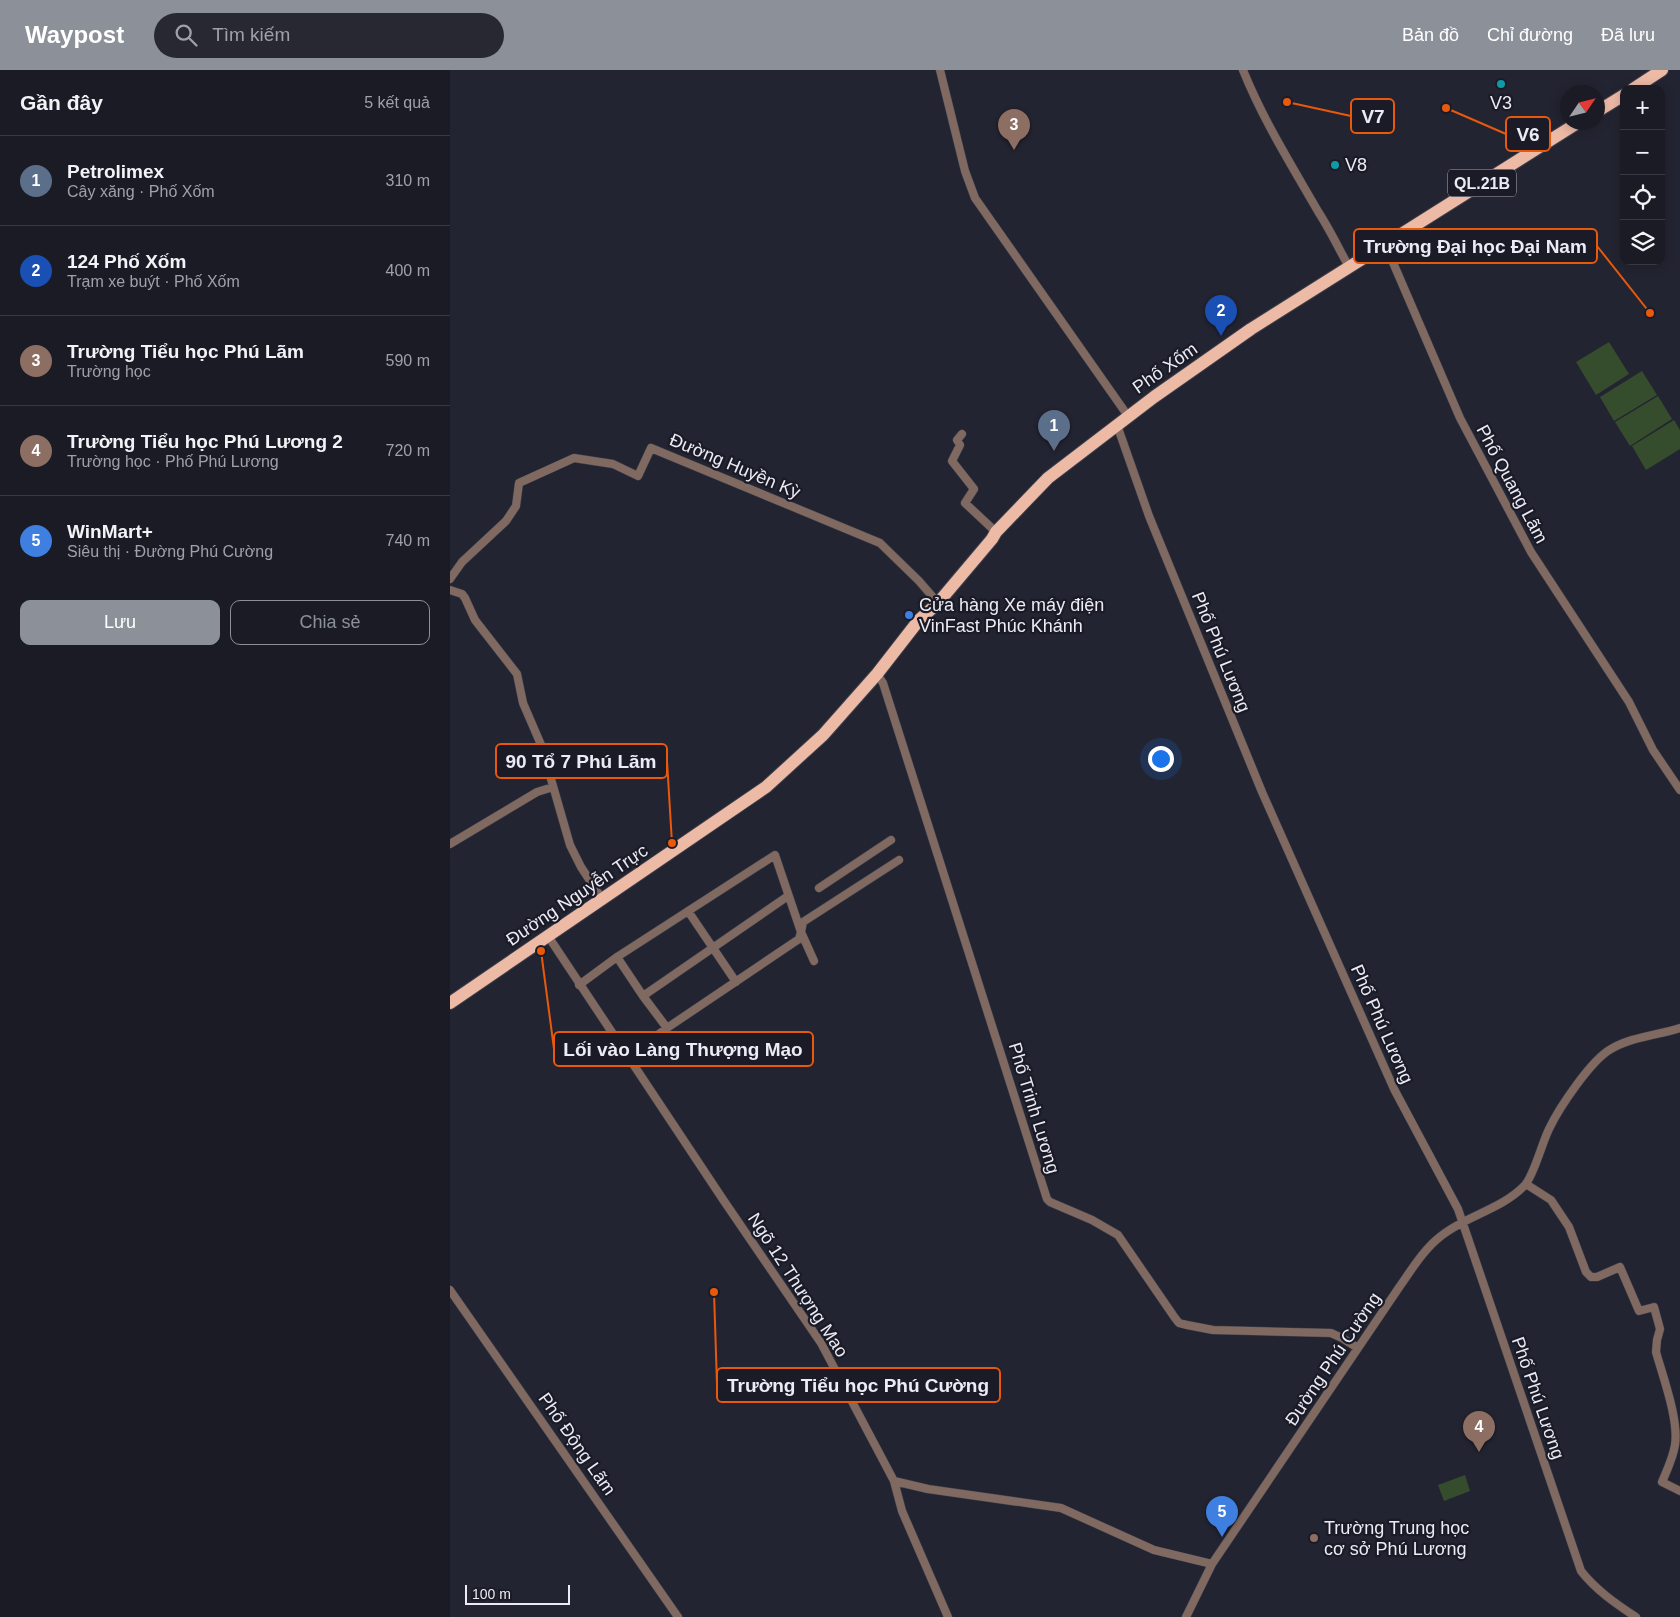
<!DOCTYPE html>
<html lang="vi">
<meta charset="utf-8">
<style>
:root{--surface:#1a1b25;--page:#272832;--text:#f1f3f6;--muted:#9fa1a7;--line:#383942;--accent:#8c9099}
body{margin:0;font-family:Helvetica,sans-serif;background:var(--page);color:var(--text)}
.controls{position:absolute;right:15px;top:15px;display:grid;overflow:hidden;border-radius:10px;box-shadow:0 2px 12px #0003}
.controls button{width:45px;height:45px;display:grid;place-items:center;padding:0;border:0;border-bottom:1px solid var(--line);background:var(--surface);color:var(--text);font:25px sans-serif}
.compass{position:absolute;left:1110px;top:15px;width:45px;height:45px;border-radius:50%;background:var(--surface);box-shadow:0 2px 12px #0003;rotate:55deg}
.scale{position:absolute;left:15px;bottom:12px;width:105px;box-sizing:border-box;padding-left:5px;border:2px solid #eaebf4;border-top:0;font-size:14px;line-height:18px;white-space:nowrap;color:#eaebf4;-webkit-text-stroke:4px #1a1b27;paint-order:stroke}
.you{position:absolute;left:710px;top:688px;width:18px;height:18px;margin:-12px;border:4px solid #fff;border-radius:50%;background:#1a73e8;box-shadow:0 0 0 8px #1a73e833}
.badge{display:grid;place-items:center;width:32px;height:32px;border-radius:50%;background:var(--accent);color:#fff;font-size:16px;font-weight:700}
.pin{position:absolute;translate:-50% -41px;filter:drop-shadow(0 1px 2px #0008)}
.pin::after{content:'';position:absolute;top:26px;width:18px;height:15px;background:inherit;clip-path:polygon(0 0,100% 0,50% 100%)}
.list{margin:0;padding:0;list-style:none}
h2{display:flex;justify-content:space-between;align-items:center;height:65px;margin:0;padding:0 20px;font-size:21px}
h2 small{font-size:16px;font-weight:400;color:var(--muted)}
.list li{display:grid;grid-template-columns:32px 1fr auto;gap:15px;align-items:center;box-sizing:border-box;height:90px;padding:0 20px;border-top:1px solid var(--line)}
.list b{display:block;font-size:19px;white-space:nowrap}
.list p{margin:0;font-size:16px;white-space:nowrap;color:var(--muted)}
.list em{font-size:16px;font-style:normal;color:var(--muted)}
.actions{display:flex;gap:10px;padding:15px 20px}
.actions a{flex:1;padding:11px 0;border:1px solid var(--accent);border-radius:10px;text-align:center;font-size:18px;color:var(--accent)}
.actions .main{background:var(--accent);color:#fff}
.icon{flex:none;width:28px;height:28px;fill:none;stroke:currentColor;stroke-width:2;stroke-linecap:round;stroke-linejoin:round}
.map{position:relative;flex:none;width:1230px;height:1547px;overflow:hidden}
header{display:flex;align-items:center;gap:30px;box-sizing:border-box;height:70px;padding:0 25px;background:var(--accent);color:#fff}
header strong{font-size:24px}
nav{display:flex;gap:28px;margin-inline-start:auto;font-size:18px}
.search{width:350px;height:45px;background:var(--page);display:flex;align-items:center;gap:12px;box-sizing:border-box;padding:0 18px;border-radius:28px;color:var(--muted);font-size:19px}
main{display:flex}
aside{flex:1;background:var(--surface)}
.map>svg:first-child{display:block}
.green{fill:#354c2d}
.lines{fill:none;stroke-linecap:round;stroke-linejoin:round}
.minor-casing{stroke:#3f404c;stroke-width:9}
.trunk-casing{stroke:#3f404c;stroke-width:14}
.minor{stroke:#7f6960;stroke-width:8}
.trunk{stroke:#edbaa6;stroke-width:12}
.culture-dot{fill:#0f9aa8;stroke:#1a1b27;stroke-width:2}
.shop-dot{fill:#3f7fe0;stroke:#1a1b27;stroke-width:2}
.education-dot{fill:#8d6e63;stroke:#1a1b27;stroke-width:2}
.labels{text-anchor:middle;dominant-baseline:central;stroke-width:4.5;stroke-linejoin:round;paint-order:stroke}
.shield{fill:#1a1b27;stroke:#acadb6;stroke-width:1}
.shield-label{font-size:16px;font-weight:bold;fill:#eaebf4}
.poi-label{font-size:18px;fill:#eaebf4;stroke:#1a1b27;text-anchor:start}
.street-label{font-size:18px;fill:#eaebf4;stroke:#1a1b27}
.leader{fill:none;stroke:#e8590c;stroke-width:2}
.callout-dot{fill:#e8590c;stroke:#1a1b27;stroke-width:2}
.callout{fill:#1a1b27;stroke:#e8590c;stroke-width:2}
.callout-label{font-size:19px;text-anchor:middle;font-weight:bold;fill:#eaebf4}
</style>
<header>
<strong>Waypost</strong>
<div class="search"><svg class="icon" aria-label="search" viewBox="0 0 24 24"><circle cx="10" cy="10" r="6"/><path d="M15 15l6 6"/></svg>Tìm kiếm</div>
<nav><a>Bản đồ</a><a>Chỉ đường</a><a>Đã lưu</a></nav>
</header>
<main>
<aside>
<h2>Gần đây<small>5 kết quả</small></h2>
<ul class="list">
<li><span class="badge" style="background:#5c6f8a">1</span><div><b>Petrolimex</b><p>Cây xăng · Phố Xốm</p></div><em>310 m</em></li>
<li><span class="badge" style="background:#1a4fb4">2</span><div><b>124 Phố Xốm</b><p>Trạm xe buýt · Phố Xốm</p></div><em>400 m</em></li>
<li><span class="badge" style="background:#8d6e63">3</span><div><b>Trường Tiểu học Phú Lãm</b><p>Trường học</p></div><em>590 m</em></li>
<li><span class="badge" style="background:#8d6e63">4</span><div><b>Trường Tiểu học Phú Lương 2</b><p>Trường học · Phố Phú Lương</p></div><em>720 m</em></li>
<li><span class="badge" style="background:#3f7fe0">5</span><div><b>WinMart+</b><p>Siêu thị · Đường Phú Cường</p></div><em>740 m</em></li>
</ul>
<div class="actions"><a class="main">Lưu</a><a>Chia sẻ</a></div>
</aside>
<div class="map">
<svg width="1230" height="1547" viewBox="0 0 1230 1547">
<rect width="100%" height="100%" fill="#232431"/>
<path class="green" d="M 1159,272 L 1179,304 L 1146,325 L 1126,292 Z
M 1192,301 L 1207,325 L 1164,351 L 1150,327 Z
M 1208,326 L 1222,349 L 1180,376 L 1165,352 Z
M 1224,350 L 1230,360 L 1230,379 L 1196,400 L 1182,376 Z
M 1015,1405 L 1020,1421 L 994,1431 L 988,1415 Z"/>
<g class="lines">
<g class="minor-casing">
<path id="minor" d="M 490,0 L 515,101 L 525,128 L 678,346
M 793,0 C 813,50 842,96 869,143 C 880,160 889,179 899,197
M 935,174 L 1010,348 L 1081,482 L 1179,632 L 1203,680 L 1230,720
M 667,355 L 699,446 L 812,722 L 944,1019 L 1008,1139 L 1131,1501 C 1146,1520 1166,1534 1186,1547
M 512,364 L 507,370 L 510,375 L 502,391 L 524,419 L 515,433 L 546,462
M 0,509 L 12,492 L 56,451 L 66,436 L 69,413 L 124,388 L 163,394 L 188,406 L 201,378 L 430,473 L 469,511 L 488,533
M 0,520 L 12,524 L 15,528 L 25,550 L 67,604 L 73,633 L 95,684 L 99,702 L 120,775 L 131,797 L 152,829
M 427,604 L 433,613 L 597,1129 L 600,1132 L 642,1150 L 668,1165 L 725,1248 L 729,1253 L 737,1255 L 763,1260 L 881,1263 L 892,1268 L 908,1278
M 0,774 L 87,722 L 103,717
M 369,818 L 441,770
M 238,841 L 286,912
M 98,866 L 274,1131 L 371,1273 L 444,1411 L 478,1419 L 611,1438 L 704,1480 L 762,1494
M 364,891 L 351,862 L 353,852 L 449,790
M 129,915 L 167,887
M 193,926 L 338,826
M 178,987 L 217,958 L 349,869 L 351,862 L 325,785 L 167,887 L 193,926 L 217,958
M 1076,1114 L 1101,1130 L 1119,1157 L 1136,1202 L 1141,1207 L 1147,1207 L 1170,1197 L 1189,1241 L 1204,1237 L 1210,1259 L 1207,1270 L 1206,1282 C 1213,1307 1229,1350 1225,1375 C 1223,1388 1217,1400 1212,1412 L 1230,1421
M 0,1220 L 228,1547
M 444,1411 L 452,1441 L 498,1547
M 736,1547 L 762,1494 L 950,1216 C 962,1199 974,1179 991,1166 C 1017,1145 1051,1140 1075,1115 C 1084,1105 1092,1073 1099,1059 C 1109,1038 1141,990 1161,979 C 1181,967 1208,965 1230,958"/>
</g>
<g class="trunk-casing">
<path id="trunk" d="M 1183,19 L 1212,0
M 1148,41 L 1174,25
M 0,933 L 316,717 L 373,665 L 427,604 L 469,550 L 488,533 L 542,469 L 546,462 L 598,408 L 704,327 L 801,259 L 1129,52"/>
</g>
<use href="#minor" class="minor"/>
<use href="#trunk" class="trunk"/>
</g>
<g class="culture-dot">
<circle cx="1051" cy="14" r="5"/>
<circle cx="885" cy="95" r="5"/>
</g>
<circle class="shop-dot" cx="459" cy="545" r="5"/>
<circle class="education-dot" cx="864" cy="1468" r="5"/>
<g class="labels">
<rect class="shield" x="998" y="99.5" width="68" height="27" rx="4"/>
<g class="shield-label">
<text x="1032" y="113">QL.21B</text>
</g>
<g class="poi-label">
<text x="1051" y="33" text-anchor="middle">V3</text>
<text x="895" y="95">V8</text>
<text x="469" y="535">Cửa hàng Xe máy điện<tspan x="469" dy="21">VinFast Phúc Khánh</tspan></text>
<text x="874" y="1458">Trường Trung học<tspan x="874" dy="21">cơ sở Phú Lương</tspan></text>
</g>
<g class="street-label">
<text transform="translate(715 298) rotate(-35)">Phố Xốm</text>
<text transform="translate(285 396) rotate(23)">Đường Huyền Kỳ</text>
<text transform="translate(1062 414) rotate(62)">Phố Quang Lãm</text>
<text transform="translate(771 582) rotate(68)">Phố Phú Lương</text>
<text transform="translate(127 825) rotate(-34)">Đường Nguyễn Trực</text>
<text transform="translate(932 954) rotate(66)">Phố Phú Lương</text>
<text transform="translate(584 1038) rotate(73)">Phố Trinh Lương</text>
<text transform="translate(348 1215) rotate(57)">Ngõ 12 Thượng Mao</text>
<text transform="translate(883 1289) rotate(-56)">Đường Phú Cường</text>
<text transform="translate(1088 1328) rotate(71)">Phố Phú Lương</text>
<text transform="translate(127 1374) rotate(55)">Phố Động Lãm</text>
</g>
</g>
<path class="leader" d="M837 32L901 46M996 38L1056 64M1200 243L1147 176M222 773L217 691M91 881L104 979M264 1222L267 1315"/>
<g class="callout-dot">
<circle cx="837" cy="32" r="5"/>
<circle cx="996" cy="38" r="5"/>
<circle cx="1200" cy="243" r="5"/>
<circle cx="222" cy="773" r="5"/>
<circle cx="91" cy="881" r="5"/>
<circle cx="264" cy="1222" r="5"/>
</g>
<g class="callout">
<rect x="901" y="29" width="43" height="34" rx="5"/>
<rect x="1056" y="47" width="44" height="34" rx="5"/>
<rect x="904" y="159" width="243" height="34" rx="5"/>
<rect x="46" y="674" width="171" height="34" rx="5"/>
<rect x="104" y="962" width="259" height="34" rx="5"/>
<rect x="267" y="1298" width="283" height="34" rx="5"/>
</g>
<g class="callout-label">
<text x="923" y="53">V7</text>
<text x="1078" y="71">V6</text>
<text x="1025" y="183">Trường Đại học Đại Nam</text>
<text x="131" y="698">90 Tổ 7 Phú Lãm</text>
<text x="233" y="986">Lối vào Làng Thượng Mạo</text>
<text x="408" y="1322">Trường Tiểu học Phú Cường</text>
</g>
</svg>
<div class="controls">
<button>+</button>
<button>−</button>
<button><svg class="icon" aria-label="locate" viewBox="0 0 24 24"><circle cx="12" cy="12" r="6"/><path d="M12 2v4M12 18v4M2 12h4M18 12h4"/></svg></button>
<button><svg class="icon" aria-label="layers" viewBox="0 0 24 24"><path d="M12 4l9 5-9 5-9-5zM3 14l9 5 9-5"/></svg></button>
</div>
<svg class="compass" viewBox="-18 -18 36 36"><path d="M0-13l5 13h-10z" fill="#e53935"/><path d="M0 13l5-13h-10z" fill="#9fa1a7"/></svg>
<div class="scale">100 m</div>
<div class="you"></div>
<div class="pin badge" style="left:604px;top:381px;background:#5c6f8a">1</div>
<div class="pin badge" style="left:771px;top:266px;background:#1a4fb4">2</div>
<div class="pin badge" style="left:564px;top:80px;background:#8d6e63">3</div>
<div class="pin badge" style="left:1029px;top:1382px;background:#8d6e63">4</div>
<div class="pin badge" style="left:772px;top:1467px;background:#3f7fe0">5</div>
</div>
</main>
